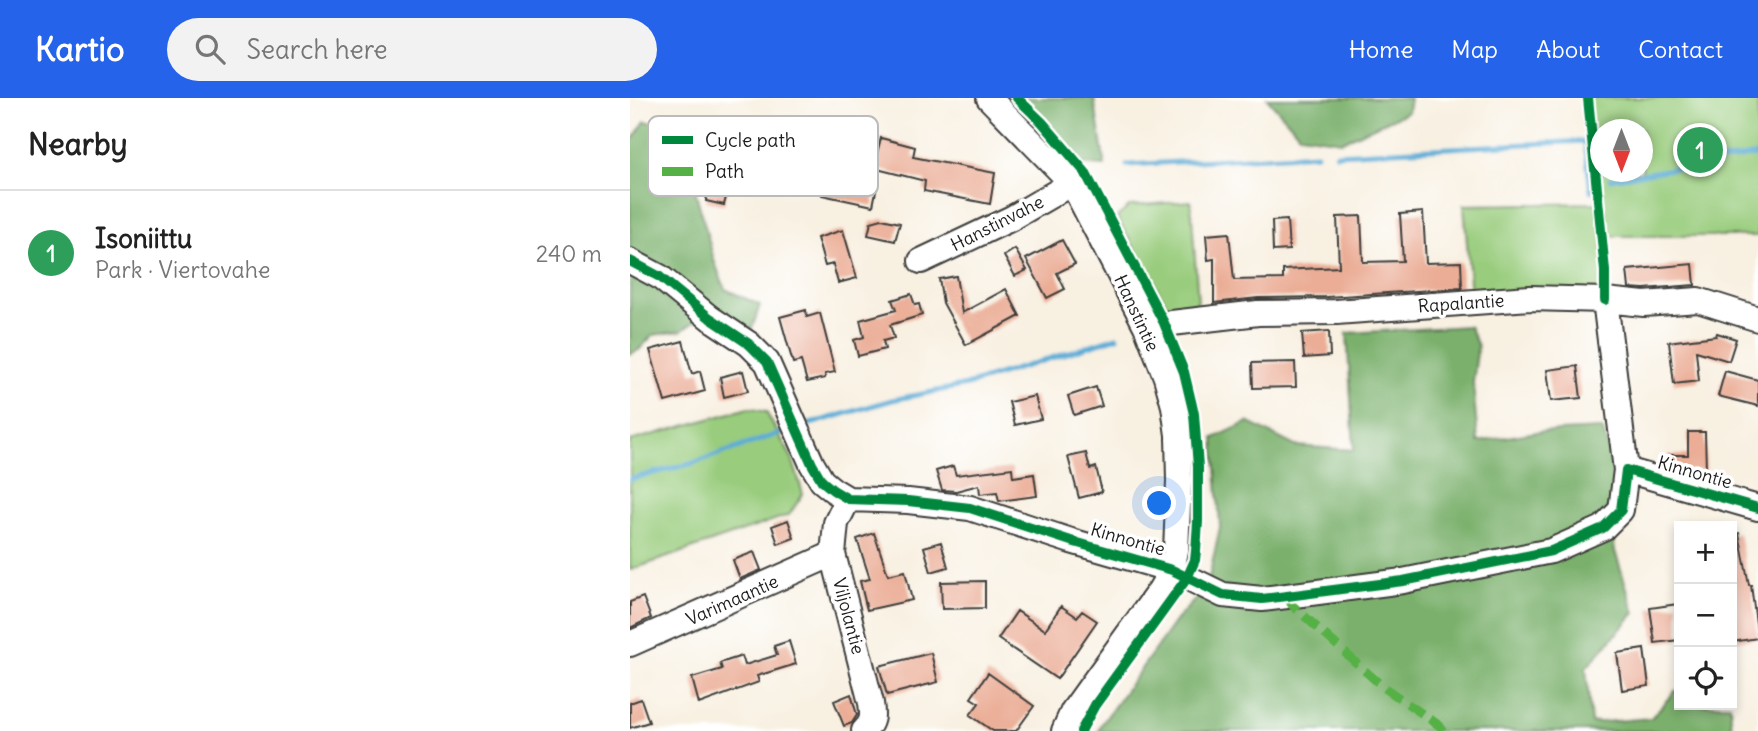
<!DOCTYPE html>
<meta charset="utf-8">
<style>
:root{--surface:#fff;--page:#f2f2f2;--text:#222;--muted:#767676;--line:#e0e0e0;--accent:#2563eb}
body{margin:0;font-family:Delius,sans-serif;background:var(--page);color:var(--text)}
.controls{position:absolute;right:21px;bottom:21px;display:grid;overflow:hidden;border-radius:0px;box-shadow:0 4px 10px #0003}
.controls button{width:63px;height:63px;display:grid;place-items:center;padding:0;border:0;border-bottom:2px solid var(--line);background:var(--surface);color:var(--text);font:35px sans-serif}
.compass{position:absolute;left:960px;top:21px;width:63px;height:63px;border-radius:50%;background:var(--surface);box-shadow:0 4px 10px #0003;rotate:180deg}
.you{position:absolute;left:530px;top:406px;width:24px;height:24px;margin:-18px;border:5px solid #fff;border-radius:50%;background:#1a73e8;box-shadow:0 0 0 10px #1a73e833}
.badge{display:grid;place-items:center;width:46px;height:46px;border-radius:50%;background:var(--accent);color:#fff;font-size:23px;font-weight:700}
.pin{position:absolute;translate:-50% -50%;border:4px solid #fff;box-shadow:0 2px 7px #0006}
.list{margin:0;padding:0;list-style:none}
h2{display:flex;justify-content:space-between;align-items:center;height:91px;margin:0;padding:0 28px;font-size:30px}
h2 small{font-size:23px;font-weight:400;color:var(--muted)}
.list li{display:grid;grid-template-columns:46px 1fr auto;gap:21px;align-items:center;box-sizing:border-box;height:126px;padding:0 28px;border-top:2px solid var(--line)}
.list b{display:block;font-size:26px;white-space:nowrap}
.list p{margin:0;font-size:23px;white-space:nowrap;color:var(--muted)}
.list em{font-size:23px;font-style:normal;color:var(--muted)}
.icon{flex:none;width:38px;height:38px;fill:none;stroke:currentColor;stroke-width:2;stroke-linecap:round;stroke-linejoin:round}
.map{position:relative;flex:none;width:1128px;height:633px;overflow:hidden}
header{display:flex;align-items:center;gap:42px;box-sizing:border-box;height:98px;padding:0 35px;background:var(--accent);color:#fff}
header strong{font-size:33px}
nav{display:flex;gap:38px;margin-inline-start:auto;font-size:24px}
.search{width:490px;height:63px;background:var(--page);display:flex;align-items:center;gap:18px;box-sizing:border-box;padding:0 24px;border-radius:38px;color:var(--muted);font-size:26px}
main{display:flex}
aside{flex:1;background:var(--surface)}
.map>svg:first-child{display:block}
.green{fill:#99cc7d;stroke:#5a744c;stroke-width:2;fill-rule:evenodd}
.forest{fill:#7ab06c;stroke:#4b6644;stroke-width:2}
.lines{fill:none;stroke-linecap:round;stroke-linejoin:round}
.stream{stroke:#5cacd6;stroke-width:5}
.building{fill:#ebad96}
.minor-casing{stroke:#3d3c3a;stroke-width:28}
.minor{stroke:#fff;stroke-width:24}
.quiet{stroke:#55b145;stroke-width:9;stroke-dasharray:18 9;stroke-linecap:butt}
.cycleway-casing{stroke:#fff;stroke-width:15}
.cycleway{stroke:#00873e;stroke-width:10}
.labels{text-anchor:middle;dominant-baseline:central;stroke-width:7;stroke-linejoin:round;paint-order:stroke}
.street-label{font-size:18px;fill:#1c1c1c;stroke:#fff}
.key{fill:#fff;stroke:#bbb;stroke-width:2}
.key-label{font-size:19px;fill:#1c1c1c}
</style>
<header>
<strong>Kartio</strong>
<div class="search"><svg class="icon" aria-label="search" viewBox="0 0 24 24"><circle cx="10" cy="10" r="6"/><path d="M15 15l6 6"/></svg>Search here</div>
<nav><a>Home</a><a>Map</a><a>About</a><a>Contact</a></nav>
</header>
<main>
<aside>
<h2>Nearby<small></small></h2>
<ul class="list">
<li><span class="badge" style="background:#2e9e5b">1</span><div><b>Isoniittu</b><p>Park · Viertovahe</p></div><em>240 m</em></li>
</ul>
</aside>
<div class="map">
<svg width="1128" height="633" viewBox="0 0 1128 633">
<rect width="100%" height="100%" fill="#fff"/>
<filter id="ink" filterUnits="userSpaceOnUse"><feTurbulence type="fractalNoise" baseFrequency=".0143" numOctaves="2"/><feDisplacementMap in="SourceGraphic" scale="14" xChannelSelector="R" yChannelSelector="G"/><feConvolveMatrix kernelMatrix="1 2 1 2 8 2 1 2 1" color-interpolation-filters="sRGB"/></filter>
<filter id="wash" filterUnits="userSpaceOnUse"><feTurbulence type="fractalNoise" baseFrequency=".00686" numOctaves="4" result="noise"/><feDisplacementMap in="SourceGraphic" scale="28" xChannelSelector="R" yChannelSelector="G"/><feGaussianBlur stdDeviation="1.57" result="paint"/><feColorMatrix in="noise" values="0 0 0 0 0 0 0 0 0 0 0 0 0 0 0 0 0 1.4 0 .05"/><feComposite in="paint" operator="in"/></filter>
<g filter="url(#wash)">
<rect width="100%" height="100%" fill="#f8f0e1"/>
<path class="green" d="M 957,0 L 1128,0 L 1128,138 L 972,138 L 976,191 L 841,198 L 834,107 L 968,105 ZM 970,32 L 1012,32 L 1012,74 L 970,74 Z
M 561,103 L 568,204 L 539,212 L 487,119 L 500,108 Z
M 118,310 L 136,314 L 162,360 L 173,396 L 159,417 L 0,472 L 0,343 Z"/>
<path class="forest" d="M 379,0 L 464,0 L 475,68 L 442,66 L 408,27 Z
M 637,0 L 780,0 L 778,14 L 712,43 L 670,37 Z
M 15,23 L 48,30 L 67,45 L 66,95 L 84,162 L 95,191 L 130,207 L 122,231 L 80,213 L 51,233 L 23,237 L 9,252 L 0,256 L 0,45 Z
M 839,228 L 848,248 L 843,284 L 848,344 L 906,334 L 972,331 L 993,391 L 981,428 L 985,453 L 1005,515 L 956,570 L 961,625 L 1021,620 L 1045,593 L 1049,592 L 1049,607 L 1100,607 L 1102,633 L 469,633 L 471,627 L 546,522 L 577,489 L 590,429 L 584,340 L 618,324 L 665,348 L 724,352 L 717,235 Z"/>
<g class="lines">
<path class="stream" d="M 706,56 L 955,43 L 961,93
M 497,67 L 687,56
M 980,81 L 1128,57
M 180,326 L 262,302 L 337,287 L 487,239
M 0,381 L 60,366 L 151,335"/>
</g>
<g id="blocks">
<path class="building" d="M 251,40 L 285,49 L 283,59 L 365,75 L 360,106 L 294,93 L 295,83 L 243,70 Z
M 196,77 L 247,88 L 243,108 L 192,97 Z
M 81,79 L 100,84 L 94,107 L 76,103 Z
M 793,114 L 796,165 L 831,164 L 832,190 L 697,199 L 628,200 L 584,205 L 584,161 L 578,162 L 576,137 L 599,135 L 604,182 L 653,181 L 653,172 L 709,169 L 707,119 L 731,118 L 733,164 L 773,163 L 770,116 Z
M 252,121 L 270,125 L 265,143 L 238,137 L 241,124 Z
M 657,122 L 659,152 L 643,153 L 642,123 Z
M 213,132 L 227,180 L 208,185 L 203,166 L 195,168 L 187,140 Z
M 432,142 L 445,166 L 427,175 L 435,191 L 417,200 L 396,161 Z
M 385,151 L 397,172 L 385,178 L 374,158 Z
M 1063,166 L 1065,187 L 1014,191 L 999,190 L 997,172 Z
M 326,178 L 332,215 L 376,191 L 390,218 L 336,247 L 313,205 L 309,181 Z
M 281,196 L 285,207 L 289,206 L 292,217 L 260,227 L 264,240 L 253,243 L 255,251 L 228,258 L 224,242 L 234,239 L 230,222 L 266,212 L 262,202 Z
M 176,212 L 177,219 L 190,215 L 205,274 L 195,276 L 195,280 L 177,284 L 171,263 L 163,265 L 150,219 Z
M 699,233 L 700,258 L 674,260 L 672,235 Z
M 1087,235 L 1106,241 L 1099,263 L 1066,253 L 1069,283 L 1044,286 L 1039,244 L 1037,244 L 1086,238 Z
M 53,243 L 62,276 L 70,273 L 75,293 L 35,304 L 20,252 Z
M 665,264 L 666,289 L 623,290 L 622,265 Z
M 947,268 L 951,300 L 921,303 L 917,272 Z
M 113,273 L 118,293 L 94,299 L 90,279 Z
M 1095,273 L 1128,282 L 1128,308 L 1088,298 Z
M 466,289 L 472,308 L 444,317 L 438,298 Z
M 405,298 L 411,321 L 385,327 L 379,304 Z
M 1058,334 L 1075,334 L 1076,372 L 1051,372 L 1040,369 L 1039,357 L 1058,357 Z
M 456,355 L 460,371 L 466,369 L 472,394 L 449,400 L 438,359 Z
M 323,368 L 326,377 L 382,370 L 383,379 L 404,376 L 407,398 L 369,403 L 367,394 L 350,396 L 349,387 L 326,393 L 312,392 L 306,373 Z
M 158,422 L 164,440 L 148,446 L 142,428 Z
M 244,435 L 258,477 L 275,473 L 282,502 L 237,512 L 230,483 L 240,481 L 227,441 Z
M 1109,435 L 1119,487 L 1121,487 L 1128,540 L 1102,544 L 1102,436 Z
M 311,444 L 318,469 L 301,474 L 294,449 Z
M 124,454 L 131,472 L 110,481 L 103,462 Z
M 355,483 L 355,510 L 312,511 L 311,484 Z
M 13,499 L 21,520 L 0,530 L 0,504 Z
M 1048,506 L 1049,542 L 1025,545 L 1020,510 Z
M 431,508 L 447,519 L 452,513 L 467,523 L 427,581 L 368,541 L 387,513 L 415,532 Z
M 159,543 L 166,566 L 127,578 L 129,584 L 69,606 L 62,580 L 92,571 L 90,565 L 112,558 L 115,567 L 147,557 L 144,548 Z
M 1014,551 L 1019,588 L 992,592 L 987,555 Z
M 301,555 L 308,584 L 257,597 L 249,568 Z
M 358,575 L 404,608 L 386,633 L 363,633 L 340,617 L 349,605 L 341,600 Z
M 221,596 L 227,617 L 222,625 L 214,628 L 204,603 Z
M 11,601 L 19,624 L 0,630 L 0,605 Z"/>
</g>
</g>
<g filter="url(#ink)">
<use href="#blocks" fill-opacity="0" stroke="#3d3c3a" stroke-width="2"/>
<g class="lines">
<g class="minor-casing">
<path id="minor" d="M 359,0 L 442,85 L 516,228 L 536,279 L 544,308 L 548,337 L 549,383 L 546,452 L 542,472 L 530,492 L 443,613 L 434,633
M 0,163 L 30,179 L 80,220 L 119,246 L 137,264 L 182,366 L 192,383 L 203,392 L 218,401 L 278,403 L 340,410 L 441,443 L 542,472 L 593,497 L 632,501 L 657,498 L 773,483 L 921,453 L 973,430 L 991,412 L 996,372 L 1128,410
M 291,163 L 382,120 L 442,85
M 975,202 L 1014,206 L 1068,202 L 1128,221
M 516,228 L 628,215 L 706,214 L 900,200 L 975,202 L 996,372
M 218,401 L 206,425 L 203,456 L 241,605 C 243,618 243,624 234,633
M 0,546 L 203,456"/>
</g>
<use href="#minor" class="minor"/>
<path class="quiet" d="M 657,498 L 662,507 L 752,588 L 810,628 L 813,633"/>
<g class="cycleway-casing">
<path id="cycleway" d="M 387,0 L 412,24 L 455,74 L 534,225 L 554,274 L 564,316 L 568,369 L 568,424 L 566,453 L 565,462 L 557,480 L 465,607 L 451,633
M 958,0 L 975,173 L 975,202
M 0,163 L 30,179 L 80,220 L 119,246 L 137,264 L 182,366 L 192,383 L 203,392 L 218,401 L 278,403 L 340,410 L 441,443 L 542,472 L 593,497 L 632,501 L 657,498 L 773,483 L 921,453 L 973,430 L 991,412 L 996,372 L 1128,410"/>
</g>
<use href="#cycleway" class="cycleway"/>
</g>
</g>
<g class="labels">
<g class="street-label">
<text transform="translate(367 125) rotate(-27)">Hanstinvahe</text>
<text transform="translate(831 205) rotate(-4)">Rapalantie</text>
<text transform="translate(507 215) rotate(65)">Hanstintie</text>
<text transform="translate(1065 374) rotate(16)">Kinnontie</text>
<text transform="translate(498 441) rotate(16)">Kinnontie</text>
<text transform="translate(102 502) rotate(-24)">Varimaantie</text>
<text transform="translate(219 518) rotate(75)">Viljolantie</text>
</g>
</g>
<rect x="18" y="18" width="230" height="80" rx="10" class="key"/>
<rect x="32" y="38" width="31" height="8" fill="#00873e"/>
<rect x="32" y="69" width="31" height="9" fill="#55b145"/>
<g class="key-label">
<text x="75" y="49">Cycle path</text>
<text x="75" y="80">Path</text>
</g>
</svg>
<div class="controls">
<button>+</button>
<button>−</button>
<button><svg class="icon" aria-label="locate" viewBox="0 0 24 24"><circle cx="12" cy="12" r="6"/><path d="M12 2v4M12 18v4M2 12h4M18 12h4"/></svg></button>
</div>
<svg class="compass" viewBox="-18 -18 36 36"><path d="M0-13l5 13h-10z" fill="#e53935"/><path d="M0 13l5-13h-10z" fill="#767676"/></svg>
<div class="you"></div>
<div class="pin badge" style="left:1070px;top:52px;background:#2e9e5b">1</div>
</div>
</main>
